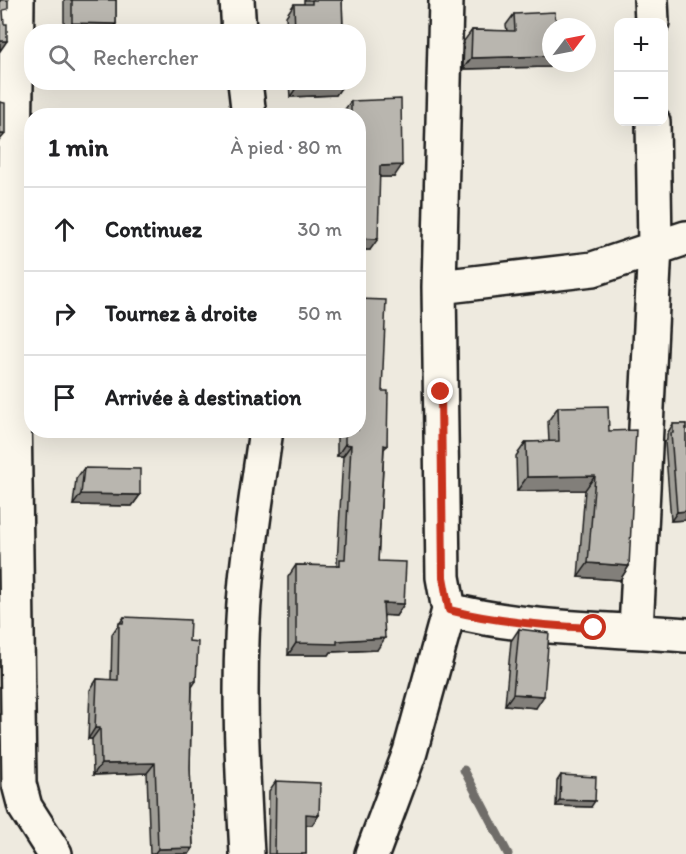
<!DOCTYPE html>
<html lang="fr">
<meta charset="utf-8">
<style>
:root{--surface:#fff;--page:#f6f6f6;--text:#202124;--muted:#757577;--line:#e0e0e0}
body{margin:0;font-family:Itim,sans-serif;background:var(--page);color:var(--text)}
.controls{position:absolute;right:18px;top:18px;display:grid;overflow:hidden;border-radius:12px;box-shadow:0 6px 24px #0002}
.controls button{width:54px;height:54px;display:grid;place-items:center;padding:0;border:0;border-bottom:2px solid var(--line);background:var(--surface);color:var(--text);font:30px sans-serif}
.compass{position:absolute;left:542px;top:18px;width:54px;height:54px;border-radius:50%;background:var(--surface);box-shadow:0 6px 24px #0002;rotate:58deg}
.stop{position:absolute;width:18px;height:18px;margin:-14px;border:4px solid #c8321e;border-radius:50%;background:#fff}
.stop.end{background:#c8321e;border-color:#fff;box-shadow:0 2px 6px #0008}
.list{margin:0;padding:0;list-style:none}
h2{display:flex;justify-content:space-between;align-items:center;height:78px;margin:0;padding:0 24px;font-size:26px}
h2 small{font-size:20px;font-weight:400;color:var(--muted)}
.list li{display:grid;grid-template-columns:39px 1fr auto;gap:18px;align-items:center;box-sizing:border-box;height:84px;padding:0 24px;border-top:2px solid var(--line)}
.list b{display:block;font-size:22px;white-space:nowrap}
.list em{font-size:20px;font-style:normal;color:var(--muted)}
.icon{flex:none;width:33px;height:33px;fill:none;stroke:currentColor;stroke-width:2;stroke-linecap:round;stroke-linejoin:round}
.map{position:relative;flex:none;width:686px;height:854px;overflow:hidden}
.search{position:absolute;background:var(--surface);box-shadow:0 6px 24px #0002;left:24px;top:24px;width:342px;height:66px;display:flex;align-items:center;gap:15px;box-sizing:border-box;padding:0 21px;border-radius:24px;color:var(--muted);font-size:22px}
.panel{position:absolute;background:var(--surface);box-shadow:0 6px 24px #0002;left:24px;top:108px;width:342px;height:330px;border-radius:24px}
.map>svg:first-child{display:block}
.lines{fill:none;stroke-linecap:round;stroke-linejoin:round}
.stream{stroke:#6f6d69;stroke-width:9}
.minor-casing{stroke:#1c1c1c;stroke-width:38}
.minor{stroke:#fbf7ec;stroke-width:33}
.wall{fill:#9f9d96;stroke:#1c1c1c;stroke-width:1.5}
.shaded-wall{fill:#827f7a;stroke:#1c1c1c;stroke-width:1.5}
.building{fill:#b9b6af;stroke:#1c1c1c;stroke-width:1.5}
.route{stroke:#c8321e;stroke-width:8}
</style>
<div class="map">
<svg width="686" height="854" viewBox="0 0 686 854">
<rect width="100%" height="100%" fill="#eeeadf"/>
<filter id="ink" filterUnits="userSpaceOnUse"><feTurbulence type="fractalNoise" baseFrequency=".0167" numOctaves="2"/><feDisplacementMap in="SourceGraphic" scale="12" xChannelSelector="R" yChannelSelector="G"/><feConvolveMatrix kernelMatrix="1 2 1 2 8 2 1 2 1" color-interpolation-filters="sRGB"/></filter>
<g filter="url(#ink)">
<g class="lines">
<path class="stream" d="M 464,770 L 508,854"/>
<g class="minor-casing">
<path id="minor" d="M 17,0 L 13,330 L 19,784 L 25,807 L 55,854
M 237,0 L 239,32
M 446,0 L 439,287 L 443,577 L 449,610 C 526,630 607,628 686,635
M 651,0 L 652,22
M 245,82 L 249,116
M 439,287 L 593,269 L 686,238
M 636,630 L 655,246 L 653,122
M 247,854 C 242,763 237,671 246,580 C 251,530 259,480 266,430
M 372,854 L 410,752 L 449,610"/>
</g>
<use href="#minor" class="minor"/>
</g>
<path class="wall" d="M 64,0 L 116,0 L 116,24 L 111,32 L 64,32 Z
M 304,0 L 342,0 L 343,32 L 287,32 L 286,16 L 294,4 L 304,4 Z
M 514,14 L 549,67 L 463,69 L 464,41 L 472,30 L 507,31 L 506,25 Z
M 289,82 L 344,82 L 336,95 L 290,97 Z
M 351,101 L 394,177 L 379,177 L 370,250 L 358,250 L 358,116 L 343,116 L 343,112 Z
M 382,391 L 387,446 L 384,449 L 378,561 L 404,604 L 396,616 L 384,615 L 377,650 L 331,652 L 329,655 L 288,655 L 288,577 L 296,565 L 336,566 L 337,564 L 343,456 L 337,456 L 337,430 L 358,430 Z
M 558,407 L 609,431 L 629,566 L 620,580 L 578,577 L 585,490 L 517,491 L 516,456 L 526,442 L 549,442 L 548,421 Z
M 673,424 L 686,424 L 686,520 L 671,521 L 665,442 L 667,439 L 667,434 Z
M 84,468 L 140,495 L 132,506 L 73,505 L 76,479 Z
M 124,617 L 189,641 L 196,681 L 192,687 L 190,768 L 193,848 L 189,854 L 150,854 L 147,773 L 93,775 L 92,739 L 88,739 L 90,690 L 97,679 L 111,680 L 112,634 Z
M 519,629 L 536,708 L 505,705 L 511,641 Z
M 561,775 L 591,807 L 556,806 L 557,781 Z
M 276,781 L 319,815 L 312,825 L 306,825 L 306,854 L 268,854 L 269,791 Z"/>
<path class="shaded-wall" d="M 72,23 L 116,24 L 111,32 L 66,32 Z
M 0,41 L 7,41 L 0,51 Z
M 551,56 L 551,63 L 552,63 L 549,67 L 463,69 L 471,58 Z
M 344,84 L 336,95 L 290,97 L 298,85 Z
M 0,134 L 5,134 L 0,140 Z
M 402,165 L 394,177 L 372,177 L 380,166 Z
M 358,238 L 378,239 L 370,250 L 358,250 Z
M 345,444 L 351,445 L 343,456 L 337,456 Z
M 595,476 L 585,490 L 517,491 L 527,477 Z
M 81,494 L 140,495 L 132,506 L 73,505 Z
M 686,511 L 686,520 L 671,521 L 677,512 Z
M 588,563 L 629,566 L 620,580 L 578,577 Z
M 383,603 L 404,604 L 396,616 L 375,615 Z
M 385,638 L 377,650 L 331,652 L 329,655 L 288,655 L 296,643 Z
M 513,694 L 544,696 L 536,708 L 505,705 Z
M 95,728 L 100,728 L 92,739 L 88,739 Z
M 155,763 L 147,773 L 93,775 L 101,764 Z
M 560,800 L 595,801 L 591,807 L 556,806 Z
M 306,814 L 319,815 L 312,825 L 298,824 Z
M 193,848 L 189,854 L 154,854 L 158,849 Z"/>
<path class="building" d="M 0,0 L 8,0 L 8,9 L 3,10 L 4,24 L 7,24 L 7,41 L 0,41 Z
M 72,0 L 116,0 L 116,24 L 72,23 Z
M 312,0 L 342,0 L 343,32 L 295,32 L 294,4 L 312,4 Z
M 555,12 L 556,27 L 551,27 L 551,56 L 471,58 L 472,30 L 515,31 L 514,14 Z
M 297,82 L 344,82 L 344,84 L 298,85 Z
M 401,99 L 402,165 L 380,166 L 378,239 L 358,238 L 358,116 L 351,116 L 351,101 Z
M 0,102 L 5,103 L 5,134 L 0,134 Z
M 358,299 L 386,300 L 382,391 L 388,391 L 387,446 L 384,445 L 378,561 L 406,562 L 404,604 L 383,603 L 385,638 L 337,641 L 337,644 L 296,643 L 296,565 L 340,566 L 340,559 L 345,559 L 351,445 L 345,444 L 345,430 L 358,430 Z
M 608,406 L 609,431 L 636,430 L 629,566 L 588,563 L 595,476 L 527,477 L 526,442 L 559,441 L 558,407 Z
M 673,424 L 686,424 L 686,511 L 677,512 L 671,433 L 673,433 Z
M 84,468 L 140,469 L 140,495 L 81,494 Z
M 124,617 L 190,620 L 189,641 L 198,642 L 196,681 L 192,681 L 190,768 L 193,848 L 158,849 L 155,763 L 101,764 L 100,728 L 95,728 L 97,679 L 118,680 L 119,623 L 123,623 Z
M 519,629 L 549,633 L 544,696 L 513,694 Z
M 561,775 L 596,777 L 595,801 L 560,800 Z
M 276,781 L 320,783 L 319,815 L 306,814 L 306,854 L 275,854 Z"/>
</g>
<g class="lines" filter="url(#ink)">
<path class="route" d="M 441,392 L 443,577 L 449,610 C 496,622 546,626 594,628"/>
</g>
</svg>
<div class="controls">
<button>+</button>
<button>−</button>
</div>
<svg class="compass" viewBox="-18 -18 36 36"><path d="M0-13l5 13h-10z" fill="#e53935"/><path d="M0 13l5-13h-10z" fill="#757577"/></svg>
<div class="stop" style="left:594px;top:628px"></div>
<div class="stop end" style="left:441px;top:392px"></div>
<div class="search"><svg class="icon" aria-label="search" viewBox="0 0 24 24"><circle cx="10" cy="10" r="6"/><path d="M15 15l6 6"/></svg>Rechercher</div>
<section class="panel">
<h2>1 min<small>À pied · 80 m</small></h2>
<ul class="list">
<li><svg class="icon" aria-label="ahead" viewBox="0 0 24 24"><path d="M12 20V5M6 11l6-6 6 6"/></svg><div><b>Continuez</b></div><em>30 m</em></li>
<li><svg class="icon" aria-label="right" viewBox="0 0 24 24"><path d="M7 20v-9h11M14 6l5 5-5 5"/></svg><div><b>Tournez à droite</b></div><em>50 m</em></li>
<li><svg class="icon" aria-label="arrive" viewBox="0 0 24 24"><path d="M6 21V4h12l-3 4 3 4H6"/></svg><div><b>Arrivée à destination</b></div></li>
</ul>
</section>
</div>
